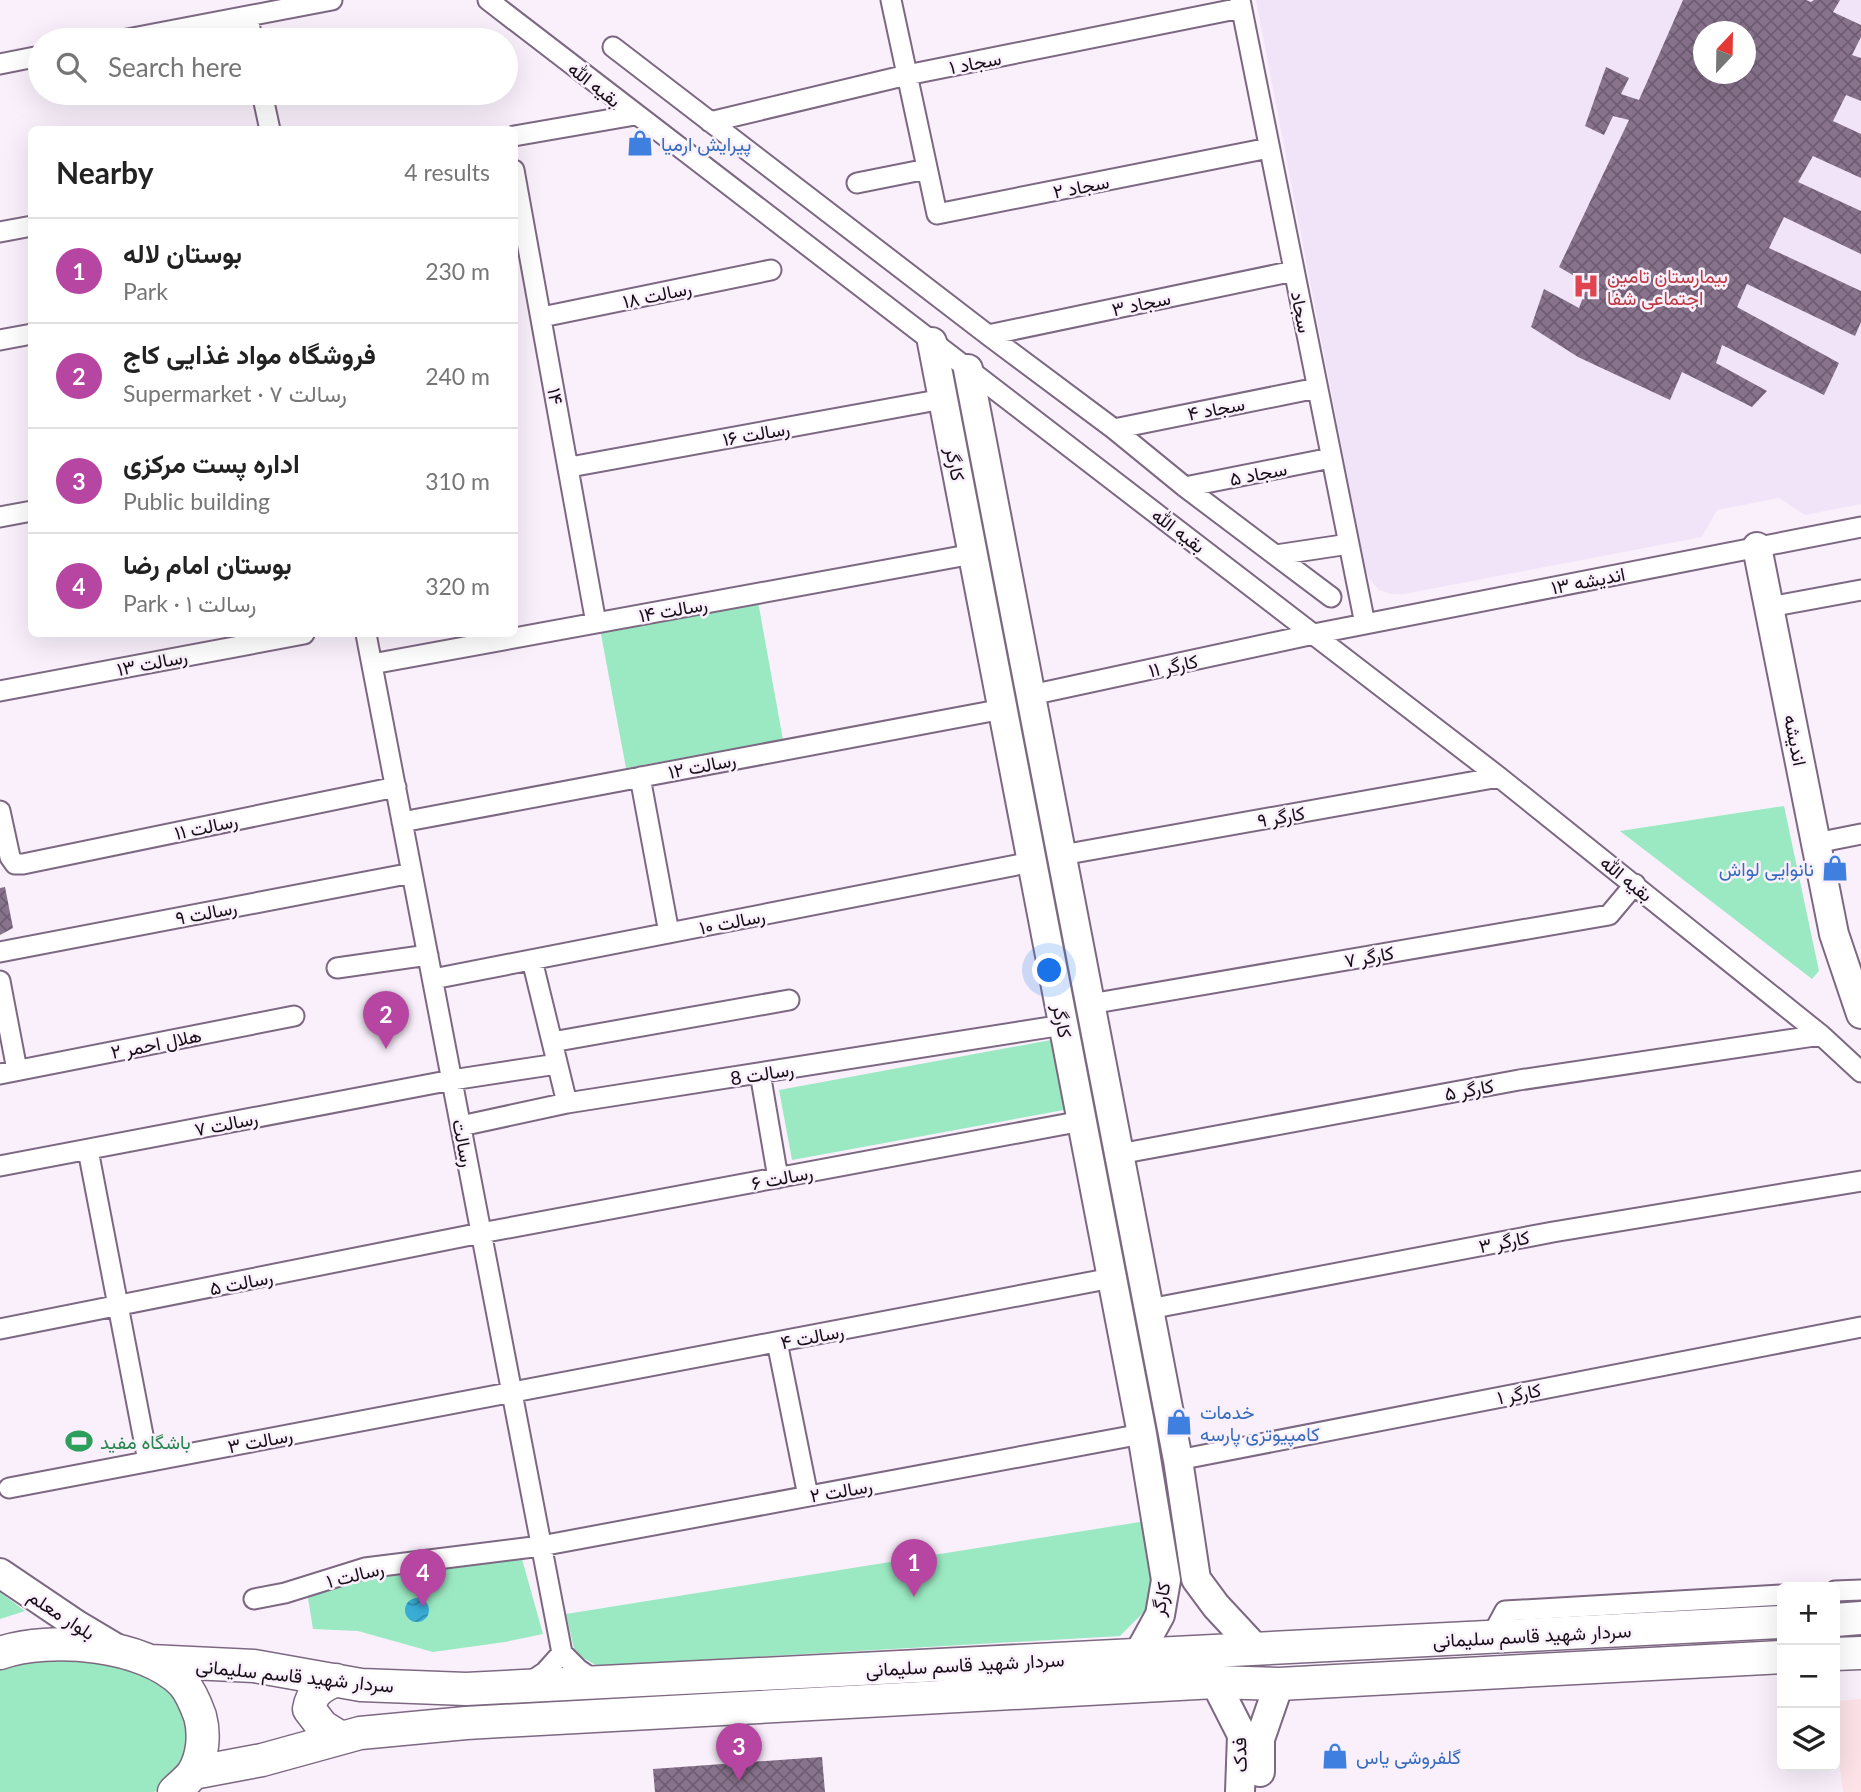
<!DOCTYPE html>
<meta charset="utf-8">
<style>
:root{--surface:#fff;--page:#f2f2f2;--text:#222;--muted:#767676;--line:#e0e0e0;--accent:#b746a2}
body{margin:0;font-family:Lato,Vazirmatn,sans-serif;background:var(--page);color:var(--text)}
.controls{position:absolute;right:21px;bottom:21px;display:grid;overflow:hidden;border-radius:10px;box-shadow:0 7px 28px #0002}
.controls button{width:63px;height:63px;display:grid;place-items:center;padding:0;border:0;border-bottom:2px solid var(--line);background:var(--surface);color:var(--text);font:35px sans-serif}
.compass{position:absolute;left:1693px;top:21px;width:63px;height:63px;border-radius:50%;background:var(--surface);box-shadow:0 7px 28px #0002;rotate:22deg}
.you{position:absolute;left:1050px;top:971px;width:24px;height:24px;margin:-18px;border:5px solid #fff;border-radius:50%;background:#1a73e8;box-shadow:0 0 0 10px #1a73e833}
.badge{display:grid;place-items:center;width:46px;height:46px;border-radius:50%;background:var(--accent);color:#fff;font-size:23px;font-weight:700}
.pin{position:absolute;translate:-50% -58px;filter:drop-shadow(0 2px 4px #0008)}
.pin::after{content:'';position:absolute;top:37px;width:24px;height:21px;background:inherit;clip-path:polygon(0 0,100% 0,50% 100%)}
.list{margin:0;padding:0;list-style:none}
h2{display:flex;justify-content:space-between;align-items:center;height:91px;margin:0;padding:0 28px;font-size:30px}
h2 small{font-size:23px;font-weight:400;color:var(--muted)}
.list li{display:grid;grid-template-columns:46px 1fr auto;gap:21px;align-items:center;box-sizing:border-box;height:105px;padding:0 28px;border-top:2px solid var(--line)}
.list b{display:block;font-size:26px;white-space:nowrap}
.list p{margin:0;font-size:23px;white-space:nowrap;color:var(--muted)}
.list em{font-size:23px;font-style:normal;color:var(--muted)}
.icon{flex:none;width:38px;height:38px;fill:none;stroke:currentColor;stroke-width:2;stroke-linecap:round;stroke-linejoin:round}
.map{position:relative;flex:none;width:1861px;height:1792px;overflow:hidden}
.search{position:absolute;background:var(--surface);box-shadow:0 7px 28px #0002;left:28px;top:28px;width:490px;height:77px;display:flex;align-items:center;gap:18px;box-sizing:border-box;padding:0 24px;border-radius:38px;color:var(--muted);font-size:26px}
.panel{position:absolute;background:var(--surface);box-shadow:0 7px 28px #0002;left:28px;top:126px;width:490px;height:511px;border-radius:10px}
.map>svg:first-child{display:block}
.industrial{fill:#fde2e7}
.medical{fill:#f2e4f8;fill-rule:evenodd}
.green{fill:#9be9c2}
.water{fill:url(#water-waves)}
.building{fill:url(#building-cross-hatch);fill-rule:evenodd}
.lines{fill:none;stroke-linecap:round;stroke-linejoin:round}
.street-casing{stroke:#7d6882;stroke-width:23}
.secondary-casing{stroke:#7d6882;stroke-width:32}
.primary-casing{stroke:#7d6882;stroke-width:35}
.street{stroke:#fff;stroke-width:19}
.secondary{stroke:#fff;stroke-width:28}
.primary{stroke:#fff;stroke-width:32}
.labels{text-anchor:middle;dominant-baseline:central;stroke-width:5;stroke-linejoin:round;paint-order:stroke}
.street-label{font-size:19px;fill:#160e17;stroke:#f9f0fb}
.shop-label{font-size:19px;fill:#366cbe;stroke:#f9f0fb;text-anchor:start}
.health-label{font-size:19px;fill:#be3a42;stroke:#f9f0fb;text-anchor:start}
.leisure-label{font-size:19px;fill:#27864d;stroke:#f9f0fb;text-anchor:start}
</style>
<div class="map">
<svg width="1861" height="1792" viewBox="0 0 1861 1792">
<defs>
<pattern id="water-waves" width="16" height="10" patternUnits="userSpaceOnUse" patternTransform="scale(1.75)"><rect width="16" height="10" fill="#39add5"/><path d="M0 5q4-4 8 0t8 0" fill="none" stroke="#2f8bac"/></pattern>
<pattern id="building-cross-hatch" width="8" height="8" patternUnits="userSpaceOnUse" patternTransform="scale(1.75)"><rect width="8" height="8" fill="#88738d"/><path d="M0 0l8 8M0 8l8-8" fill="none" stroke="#6e5d72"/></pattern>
</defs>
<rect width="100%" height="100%" fill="#f9f0fb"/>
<path class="industrial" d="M 1861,1699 L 1861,1792 L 1843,1792 L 1835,1730 L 1835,1701 Z"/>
<path class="medical" d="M 1256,0 L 1861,0 L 1861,504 L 1805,515 L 1779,498 L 1717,510 L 1702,537 L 1404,594 L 1391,594 L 1379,590 L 1370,580 L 1365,568 ZM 1703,32 L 1745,32 L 1745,74 L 1703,74 Z"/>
<path class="green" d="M 755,585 L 783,740 L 626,768 L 597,613 Z
M 1784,806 L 1819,971 L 1812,979 L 1620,831 Z
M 1051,1040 L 1064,1110 L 792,1160 L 779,1090 Z
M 1146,1521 L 1158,1581 L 1144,1612 L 1120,1636 L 597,1666 L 575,1653 L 566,1614 Z
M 522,1559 L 543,1634 L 505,1642 L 433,1652 L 358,1631 L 313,1629 L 306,1586 Z
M 0,1592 L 25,1611 L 0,1619 Z
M 82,1657 C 103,1663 136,1668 155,1678 C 181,1690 196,1724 189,1751 C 185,1766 166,1784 154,1792 L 0,1792 L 0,1664 Z"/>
<path class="water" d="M405 1610a12 12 0 1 1 24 0a12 12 0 1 1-24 0Z"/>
<path class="building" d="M 1683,0 L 1806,0 L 1811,2 L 1814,0 L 1840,0 L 1833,12 L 1861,25 L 1861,37 L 1852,55 L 1861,58 L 1861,101 L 1846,95 L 1833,121 L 1861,134 L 1861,178 L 1813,156 L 1798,182 L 1861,211 L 1861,254 L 1784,217 L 1769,248 L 1861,291 L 1861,322 L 1855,336 L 1747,284 L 1737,307 L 1839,363 L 1824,395 L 1722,345 L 1716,363 L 1767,391 L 1752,407 L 1682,372 L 1670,400 L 1578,357 L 1531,327 L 1544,289 L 1579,308 L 1588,284 L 1559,267 L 1629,120 L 1613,116 L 1604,135 L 1585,126 L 1606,67 L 1629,78 L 1621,94 L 1639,100 ZM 1703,32 L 1745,32 L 1745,74 L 1703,74 Z
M 5,887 L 13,928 L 0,935 L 0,888 Z
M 822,1757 L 825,1792 L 655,1792 L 653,1769 Z"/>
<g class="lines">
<g class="street-casing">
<path id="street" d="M 488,0 L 1499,777 L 1821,1035 L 1861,1072
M 891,0 L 937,214 L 1269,148
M 1240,0 L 1365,624
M 248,16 L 252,40
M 122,40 L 332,0
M 613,47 L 988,335 L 1114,429 L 1185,487 L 1331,597
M 0,64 L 40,56
M 262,93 L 270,130
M 710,122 L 907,75 L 1241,8
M 514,136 L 635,115
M 514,170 L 596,623
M 857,183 L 927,169
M 0,232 L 32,226
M 542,317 L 771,270
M 988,335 L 1294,271
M 0,340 L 32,334
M 1114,429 L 1317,388
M 570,467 L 943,399
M 1185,487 L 1331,458
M 0,517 L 32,511
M 1276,555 L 1349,544
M 1769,607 L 1861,590
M 366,634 L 562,1653 L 578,1669 L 597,1682
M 372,664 L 973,554
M 0,691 L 304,634
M 1031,695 L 1314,634 L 1861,527
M 640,777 L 669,933
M 0,811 L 10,857 L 15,864 L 23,864 L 396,787
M 402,822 L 1003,709
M 1816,843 L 1861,834
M 1062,855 L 1499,777
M 0,952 L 412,873
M 532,960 L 567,1103
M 337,968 L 428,955
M 433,979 L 1032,862
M 0,981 L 17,1070
M 1090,1004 L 1609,915 L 1635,884
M 552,1042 L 789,1000
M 760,1073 L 778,1178
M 0,1074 L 294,1016
M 461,1126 L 567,1103 L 1063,1025
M 88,1150 L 148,1461
M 1119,1154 L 1519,1080 L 1821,1035
M 0,1166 L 452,1080 L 557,1064
M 1149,1309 L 1553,1232 L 1861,1181
M 0,1329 L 481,1233 L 1082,1121
M 777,1342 L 808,1496
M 1178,1460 L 1861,1327
M 9,1488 L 1112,1278
M 1835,1591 L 1861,1590
M 254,1599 L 285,1593 L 365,1568 L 541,1546 L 1142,1434
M 1491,1637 L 1505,1611 L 1782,1595
M 527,1684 L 545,1672 L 562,1653"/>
</g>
<g class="secondary-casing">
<path id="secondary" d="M 932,342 L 1142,1434 L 1166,1580 L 1160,1615 L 1138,1655
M 968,369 L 1178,1460 L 1196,1579 L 1216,1606 L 1256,1649
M 1757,547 L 1834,934 L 1861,1014
M 0,1573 L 77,1625 L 119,1650
M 1215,1682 L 1242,1735 L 1240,1792
M 1260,1772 L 1260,1739 L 1279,1684"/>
</g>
<g class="primary-casing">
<path id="primary" d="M 1835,1620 L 1861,1618
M 0,1653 C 50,1636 144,1643 183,1683 C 191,1692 196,1705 200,1716 C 205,1734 203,1757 193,1773 C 188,1780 180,1786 174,1792
M 1835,1654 L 1861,1653
M 150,1661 L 254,1666 L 361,1685 L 466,1689 L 1782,1622
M 336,1680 C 320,1687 312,1692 309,1709 L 322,1726 L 341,1738
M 193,1773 L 262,1760 L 360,1733 L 466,1723 L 1215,1682 L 1279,1684 L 1782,1657"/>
</g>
<use href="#street" class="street"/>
<use href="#secondary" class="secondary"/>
<use href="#primary" class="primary"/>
</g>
<defs>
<g id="shop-bare" transform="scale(2.1)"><path d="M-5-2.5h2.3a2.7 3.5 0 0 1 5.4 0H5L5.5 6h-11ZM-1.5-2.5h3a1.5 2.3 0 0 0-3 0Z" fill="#3f7fe0" stroke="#f9f0fb" stroke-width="2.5" paint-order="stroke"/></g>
<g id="hospital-bare" transform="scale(2.1)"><path d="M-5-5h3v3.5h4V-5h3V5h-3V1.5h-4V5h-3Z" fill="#e0444e" stroke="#f9f0fb" stroke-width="2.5" paint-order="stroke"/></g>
<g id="stadium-bare" transform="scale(2.1)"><path d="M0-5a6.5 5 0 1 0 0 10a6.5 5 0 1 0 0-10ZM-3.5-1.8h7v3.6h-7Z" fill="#2e9e5b" stroke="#f9f0fb" stroke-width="2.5" paint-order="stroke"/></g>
</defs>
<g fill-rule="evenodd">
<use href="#shop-bare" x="640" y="143"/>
<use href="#hospital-bare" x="1586" y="286"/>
<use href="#shop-bare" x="1835" y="868"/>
<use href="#shop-bare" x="1179" y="1422"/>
<use href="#stadium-bare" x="79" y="1441"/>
<use href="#shop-bare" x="1335" y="1756"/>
</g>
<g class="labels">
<g class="street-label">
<text transform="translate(975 62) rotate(-11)">سجاد ۱</text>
<text transform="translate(595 84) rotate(38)">بقیه الله</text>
<text transform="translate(1081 186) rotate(-11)">سجاد ۲</text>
<text transform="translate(657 294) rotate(-12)">رسالت ۱۸</text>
<text transform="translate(1141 303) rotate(-12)">سجاد ۳</text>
<text transform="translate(1302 312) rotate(79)">سجاد</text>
<text transform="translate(556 396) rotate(80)">۱۴</text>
<text transform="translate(1216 408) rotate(-11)">سجاد ۴</text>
<text transform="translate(756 433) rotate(-10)">رسالت ۱۶</text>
<text transform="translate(956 464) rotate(79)">کارگر</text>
<text transform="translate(1258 473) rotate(-11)">سجاد ۵</text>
<text transform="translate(1179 530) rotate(37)">بقیه الله</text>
<text transform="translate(1588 580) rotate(-11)">اندیشه ۱۳</text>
<text transform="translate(673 609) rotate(-10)">رسالت ۱۴</text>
<text transform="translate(152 662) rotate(-11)">رسالت ۱۳</text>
<text transform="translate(1173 665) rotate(-12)">کارگر ۱۱</text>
<text transform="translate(1796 740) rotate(79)">اندیشه</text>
<text transform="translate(702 765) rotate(-11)">رسالت ۱۲</text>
<text transform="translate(1281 816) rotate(-10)">کارگر ۹</text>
<text transform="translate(206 826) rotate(-12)">رسالت ۱۱</text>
<text transform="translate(1627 878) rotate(39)">بقیه الله</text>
<text transform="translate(206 912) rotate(-11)">رسالت ۹</text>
<text transform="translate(732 921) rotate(-11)">رسالت ۱۰</text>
<text transform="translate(1369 956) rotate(-10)">کارگر ۷</text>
<text transform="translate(1063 1021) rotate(79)">کارگر</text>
<text transform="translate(156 1043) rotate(-11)">هلال احمر ۲</text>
<text transform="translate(762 1073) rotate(-9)">رسالت 8</text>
<text transform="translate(1469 1089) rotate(-10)">کارگر ۵</text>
<text transform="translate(226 1123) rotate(-11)">رسالت ۷</text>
<text transform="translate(464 1143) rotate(79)">رسالت</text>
<text transform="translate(782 1177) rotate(-11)">رسالت ۶</text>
<text transform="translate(1504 1241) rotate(-11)">کارگر ۳</text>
<text transform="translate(241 1282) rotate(-11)">رسالت ۵</text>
<text transform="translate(812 1336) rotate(-11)">رسالت ۴</text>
<text transform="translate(1519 1393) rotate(-11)">کارگر ۱</text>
<text transform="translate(260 1440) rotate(-11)">رسالت ۳</text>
<text transform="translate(841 1490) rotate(-10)">رسالت ۲</text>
<text transform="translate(355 1574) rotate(-14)">رسالت ۱</text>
<text transform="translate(1160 1599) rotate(-79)">کارگر</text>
<text transform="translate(62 1614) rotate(33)">بلوار معلم</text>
<text transform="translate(1532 1635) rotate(-3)">سردار شهید قاسم سلیمانی</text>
<text transform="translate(965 1664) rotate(-3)">سردار شهید قاسم سلیمانی</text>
<text transform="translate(295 1675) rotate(6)">سردار شهید قاسم سلیمانی</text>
<text transform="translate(1239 1755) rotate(-92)">فدک</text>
</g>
<g class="shop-label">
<text x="661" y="143">پیرایش ارمیا</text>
<text x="1814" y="868" text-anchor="end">نانوایی لواش</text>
<text x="1200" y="1411">خدمات<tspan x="1200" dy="22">کامپیوتری پارسه</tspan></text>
<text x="1356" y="1756">گلفروشی یاس</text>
</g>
<g class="health-label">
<text x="1607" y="275">بیمارستان تامین<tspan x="1607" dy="22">اجتماعی شفا</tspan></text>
</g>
<g class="leisure-label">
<text x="100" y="1441">باشگاه مفید</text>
</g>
</g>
</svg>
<div class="controls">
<button>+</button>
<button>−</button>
<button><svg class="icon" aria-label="layers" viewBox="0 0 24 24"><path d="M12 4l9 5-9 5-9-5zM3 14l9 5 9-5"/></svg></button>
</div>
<svg class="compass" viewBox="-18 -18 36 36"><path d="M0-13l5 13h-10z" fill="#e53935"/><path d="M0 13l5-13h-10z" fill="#767676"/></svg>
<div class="you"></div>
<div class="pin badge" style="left:914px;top:1597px">1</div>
<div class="pin badge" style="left:386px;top:1049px">2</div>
<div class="pin badge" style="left:739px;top:1781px">3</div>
<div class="pin badge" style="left:423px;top:1607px">4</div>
<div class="search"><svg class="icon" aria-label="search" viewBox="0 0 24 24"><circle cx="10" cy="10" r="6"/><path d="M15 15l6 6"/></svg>Search here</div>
<section class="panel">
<h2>Nearby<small>4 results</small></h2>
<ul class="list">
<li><span class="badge">1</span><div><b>بوستان لاله</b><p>Park</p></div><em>230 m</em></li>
<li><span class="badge">2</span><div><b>فروشگاه مواد غذایی کاج</b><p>Supermarket · رسالت ۷</p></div><em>240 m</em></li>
<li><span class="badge">3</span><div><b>اداره پست مرکزی</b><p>Public building</p></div><em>310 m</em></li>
<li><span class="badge">4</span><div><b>بوستان امام رضا</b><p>Park · رسالت ۱</p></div><em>320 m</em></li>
</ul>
</section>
</div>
